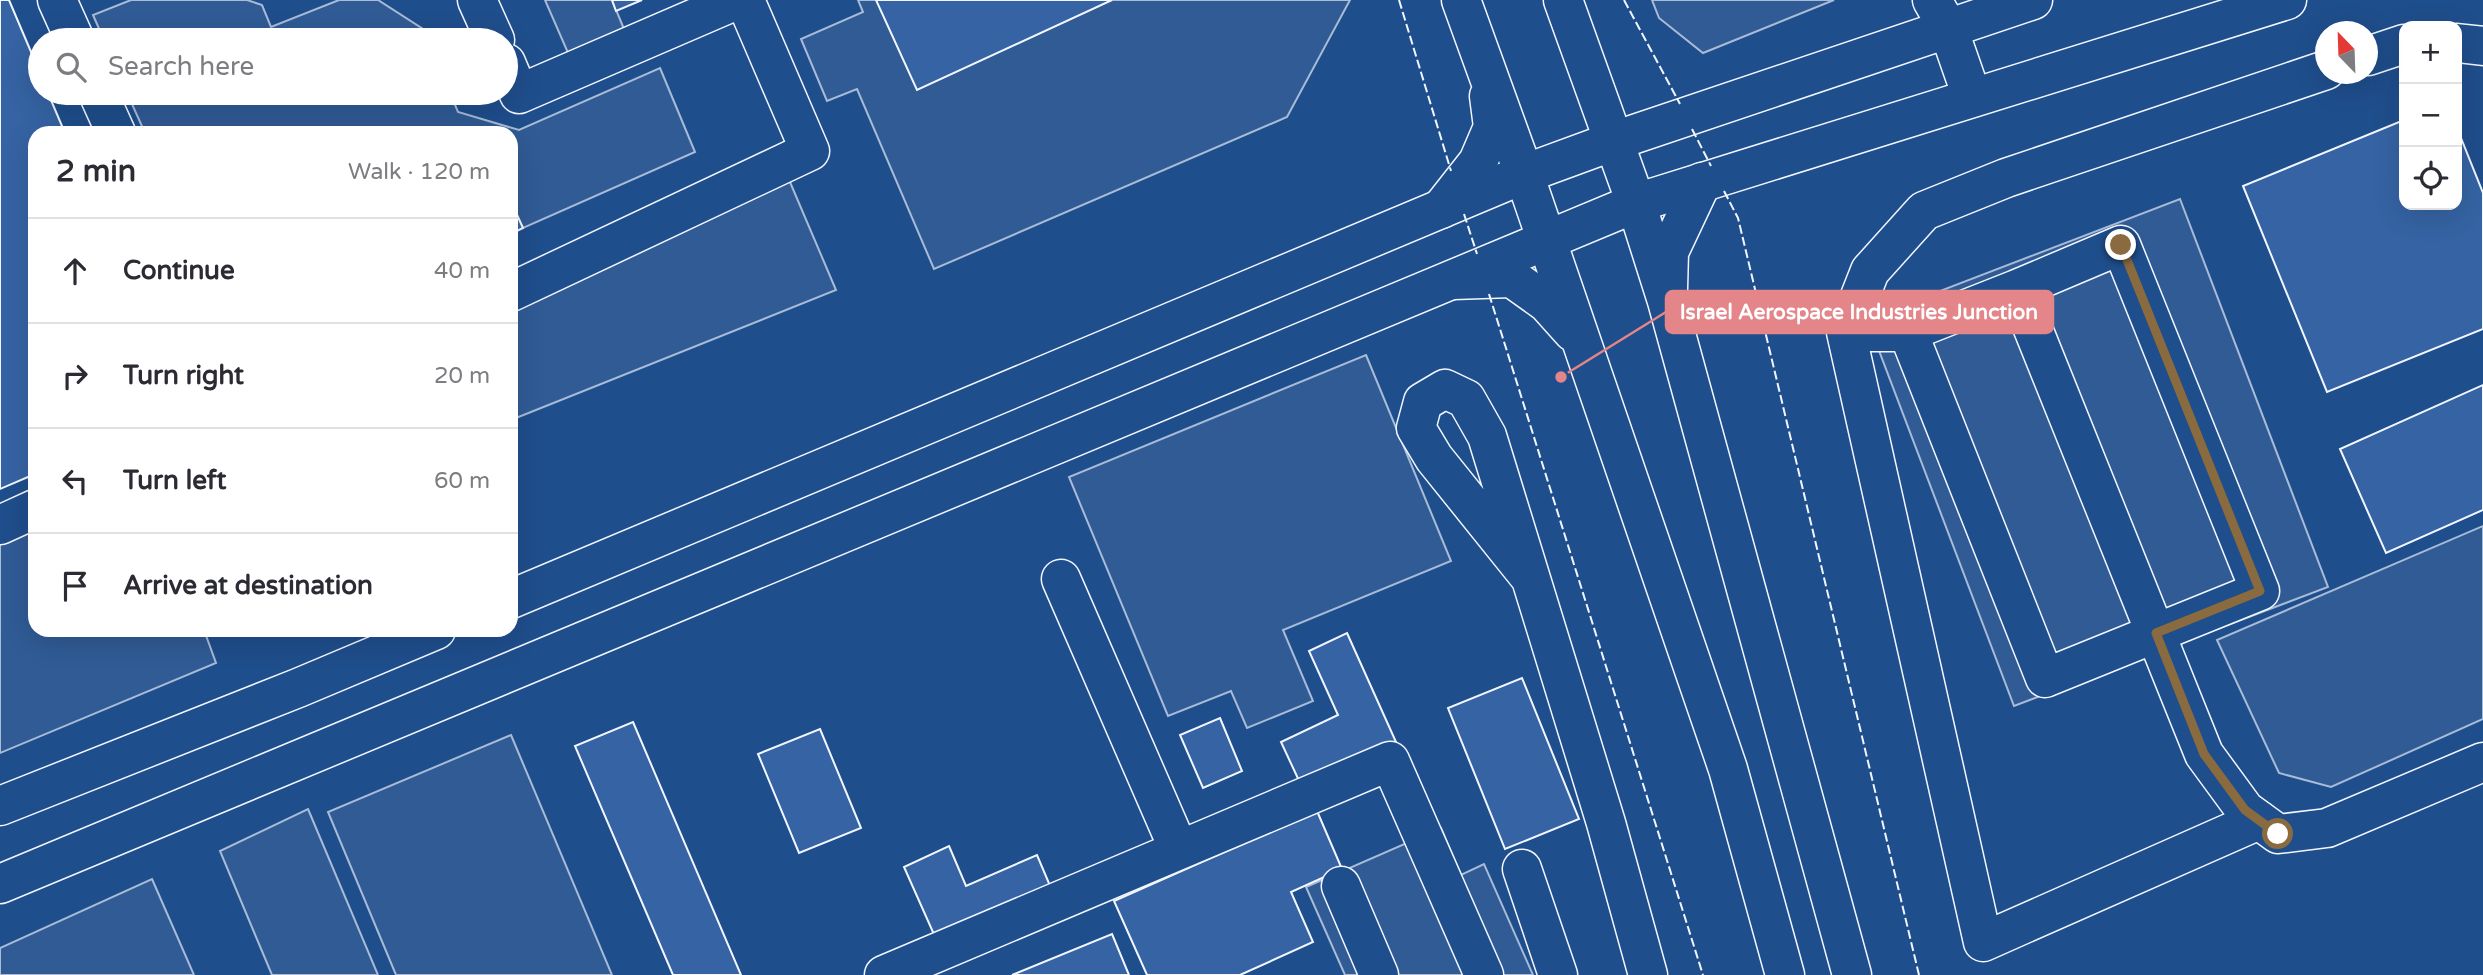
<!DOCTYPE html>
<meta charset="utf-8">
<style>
:root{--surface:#fff;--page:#f2f2f3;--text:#2b2b33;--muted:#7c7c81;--line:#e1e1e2}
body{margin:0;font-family:"Varela Round",sans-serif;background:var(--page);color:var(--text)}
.controls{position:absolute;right:21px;top:21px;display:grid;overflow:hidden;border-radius:14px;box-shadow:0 7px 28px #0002}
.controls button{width:63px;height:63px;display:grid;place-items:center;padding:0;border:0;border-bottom:2px solid var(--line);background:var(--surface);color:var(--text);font:35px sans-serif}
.compass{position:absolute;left:2315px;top:21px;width:63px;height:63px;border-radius:50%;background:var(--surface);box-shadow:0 7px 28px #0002;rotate:337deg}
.stop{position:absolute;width:21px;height:21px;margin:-16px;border:5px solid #8a6a3f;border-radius:50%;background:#fff}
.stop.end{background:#8a6a3f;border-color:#fff;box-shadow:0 2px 7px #0008}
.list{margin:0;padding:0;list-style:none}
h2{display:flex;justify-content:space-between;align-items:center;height:91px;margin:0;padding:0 28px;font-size:30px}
h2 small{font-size:23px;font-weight:400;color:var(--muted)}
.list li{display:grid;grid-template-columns:46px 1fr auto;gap:21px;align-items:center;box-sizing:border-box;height:105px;padding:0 28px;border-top:2px solid var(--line)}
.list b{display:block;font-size:26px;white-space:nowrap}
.list em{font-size:23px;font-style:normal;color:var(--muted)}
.icon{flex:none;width:38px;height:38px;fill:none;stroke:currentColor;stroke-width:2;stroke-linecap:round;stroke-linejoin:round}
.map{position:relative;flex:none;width:2483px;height:975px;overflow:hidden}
.search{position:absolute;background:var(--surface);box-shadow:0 7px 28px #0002;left:28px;top:28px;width:490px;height:77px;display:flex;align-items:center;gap:18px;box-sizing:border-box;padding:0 24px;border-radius:38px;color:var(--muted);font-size:26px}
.panel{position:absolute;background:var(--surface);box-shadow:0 7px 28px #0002;left:28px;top:126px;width:490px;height:511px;border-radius:21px}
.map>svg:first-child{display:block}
.built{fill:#305b95;stroke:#a8bbd7;stroke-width:2}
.building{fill:#3563a3;stroke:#f2f6ff;stroke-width:2}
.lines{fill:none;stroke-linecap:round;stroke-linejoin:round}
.minor-casing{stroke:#f2f6ff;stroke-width:41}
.highway-casing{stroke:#f2f6ff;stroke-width:41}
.minor{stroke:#1f4e8c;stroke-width:38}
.highway{stroke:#1f4e8c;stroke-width:38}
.fence{stroke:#f2f6ff;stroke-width:2;stroke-dasharray:9 3.5;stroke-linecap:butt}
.route{stroke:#8a6a3f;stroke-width:9}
.leader{fill:none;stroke:#e38589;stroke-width:2.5}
.callout-dot{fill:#e38589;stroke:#1f4e8c;stroke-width:2.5}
.callout{fill:#e38589;stroke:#e38589;stroke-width:2.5}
.callout-label{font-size:21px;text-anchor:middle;font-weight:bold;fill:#fff}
</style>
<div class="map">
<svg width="2483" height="975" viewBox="0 0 2483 975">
<rect width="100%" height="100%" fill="#1f4e8c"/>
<path class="built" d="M 131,0 L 247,0 L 262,5 L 271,27 L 339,0 L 378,0 L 423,29 L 427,40 L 104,40 L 93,15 Z
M 545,0 L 612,0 L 631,46 L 575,69 Z
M 858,0 L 1350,0 L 1287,117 L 934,269 L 857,89 L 827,101 L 801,39 L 863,12 Z
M 1652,0 L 1834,0 L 1703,53 L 1659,18 Z
M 660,68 L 695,152 L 523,228 L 511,202 L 511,133 L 145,133 L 127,93 L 450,93 L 458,112 L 519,130 Z
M 787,175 L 836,290 L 511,420 L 511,308 Z
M 2180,199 L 2328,587 L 2014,706 L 1867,319 Z
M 1366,355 L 1451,561 L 1283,630 L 1313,701 L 1247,728 L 1231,691 L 1168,716 L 1069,477 Z
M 35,525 L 35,630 L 204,630 L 216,663 L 0,753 L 0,540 Z
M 2483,526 L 2483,719 L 2331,787 L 2279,773 L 2217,640 Z
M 511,735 L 612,975 L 396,975 L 328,812 Z
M 308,809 L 378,975 L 272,975 L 220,851 Z
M 1441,828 L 1461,875 L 1484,864 L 1533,975 L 1345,975 L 1306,887 Z
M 152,879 L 194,975 L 0,975 L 0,948 Z"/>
<path class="building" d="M 0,0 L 9,0 L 40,73 L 40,93 L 48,93 L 65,133 L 35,133 L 35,474 L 0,489 Z
M 612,0 L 642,0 L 616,11 Z
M 876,0 L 1112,0 L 917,90 Z
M 2404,120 L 2404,205 L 2457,205 L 2457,128 L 2483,193 L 2483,329 L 2327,392 L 2243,186 Z
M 511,202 L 523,228 L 511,234 Z
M 2483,385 L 2483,510 L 2386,553 L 2340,449 Z
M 1347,633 L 1396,742 L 1301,785 L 1281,742 L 1338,715 L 1309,651 Z
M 1522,678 L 1579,819 L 1505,849 L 1448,708 Z
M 1220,718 L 1242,771 L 1203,788 L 1180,735 Z
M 633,722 L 741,975 L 673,975 L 575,746 Z
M 820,729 L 861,828 L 799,853 L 758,754 Z
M 1317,811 L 1342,869 L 1291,892 L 1313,942 L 1240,975 L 1147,975 L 1114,901 Z
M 949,846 L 966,886 L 1037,855 L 1051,888 L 936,939 L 904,867 Z
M 1112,934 L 1129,975 L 1012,975 Z"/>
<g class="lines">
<g class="minor-casing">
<path id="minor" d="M 57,0 L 75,40
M 477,0 L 495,40
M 1932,0 L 1948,28 L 1972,97
M 2457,43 L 2483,46
M 2368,56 L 2404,44
M 506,63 L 519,94 L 737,0
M 98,93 L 116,133
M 511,292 L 810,151 L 745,0
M 1846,332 L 1870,271 L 1924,211 L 2006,178 L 2326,70
M 1908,332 L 2017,289
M 0,525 L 35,509
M 1528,575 L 1434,458 L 1416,428 L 1423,402 L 1445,389 L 1466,399 L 1487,436 L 1606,823 L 1648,975
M 1061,579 L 1179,850
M 511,599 L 1524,174 L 1614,141 L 2033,0
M 0,806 L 298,688 L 436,630
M 2259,820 L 1983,942 L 1846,332 L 1908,332 L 2045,678 L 2260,591 L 2121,245 L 2017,289 L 2204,754 L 2245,810 L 2278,834 L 2327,828 L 2483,762
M 1522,869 L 1558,975
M 0,884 L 1636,203 L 2287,0
M 1341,886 L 1379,975
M 884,975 L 1390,761 L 1484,975"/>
</g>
<g class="highway-casing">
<path id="highway" d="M 1461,0 L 1524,174 L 1728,769 L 1785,975
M 1563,0 L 1636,203 L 1667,301 L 1852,975
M 1441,209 L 1478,162 L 1493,127 L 1489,96
M 1453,280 L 1512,278 L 1547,303 L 1573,332
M 1668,289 L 1669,252 L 1702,182"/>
</g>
<use href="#minor" class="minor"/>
<use href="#highway" class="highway"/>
<path class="fence" d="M 1399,0 L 1451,171
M 1624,0 L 1680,104
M 1692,129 L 1711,166
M 1724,191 L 1738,218 L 1919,975
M 1464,214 L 1477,254
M 1489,294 L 1703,975"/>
</g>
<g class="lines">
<path class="route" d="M 2121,245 L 2260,591 L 2156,633 L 2204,754 L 2245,810 L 2278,834"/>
</g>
<path class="leader" d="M1561 377L1666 312"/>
<circle class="callout-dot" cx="1561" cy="377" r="7"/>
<rect class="callout" x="1666" y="291" width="387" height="42" rx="7"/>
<g class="callout-label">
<text x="1859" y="319">Israel Aerospace Industries Junction</text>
</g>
</svg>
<div class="controls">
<button>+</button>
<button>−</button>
<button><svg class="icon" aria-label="locate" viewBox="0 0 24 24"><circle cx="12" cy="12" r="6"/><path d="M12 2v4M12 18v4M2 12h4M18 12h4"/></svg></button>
</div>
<svg class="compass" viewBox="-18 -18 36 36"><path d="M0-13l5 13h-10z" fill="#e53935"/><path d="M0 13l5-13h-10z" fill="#7c7c81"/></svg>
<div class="stop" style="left:2278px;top:834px"></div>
<div class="stop end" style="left:2121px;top:245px"></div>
<div class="search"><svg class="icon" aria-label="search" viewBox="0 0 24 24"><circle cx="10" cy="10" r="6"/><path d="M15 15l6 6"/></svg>Search here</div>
<section class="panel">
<h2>2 min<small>Walk · 120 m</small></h2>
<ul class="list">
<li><svg class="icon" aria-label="ahead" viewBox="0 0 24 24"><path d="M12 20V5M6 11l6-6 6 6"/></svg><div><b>Continue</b></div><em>40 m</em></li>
<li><svg class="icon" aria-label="right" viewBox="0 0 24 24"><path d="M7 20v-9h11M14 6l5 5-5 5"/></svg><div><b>Turn right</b></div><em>20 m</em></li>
<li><svg class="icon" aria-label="left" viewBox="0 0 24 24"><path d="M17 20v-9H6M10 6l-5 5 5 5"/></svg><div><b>Turn left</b></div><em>60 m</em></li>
<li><svg class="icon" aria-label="arrive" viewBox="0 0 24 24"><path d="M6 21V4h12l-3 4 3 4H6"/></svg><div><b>Arrive at destination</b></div></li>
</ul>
</section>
</div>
